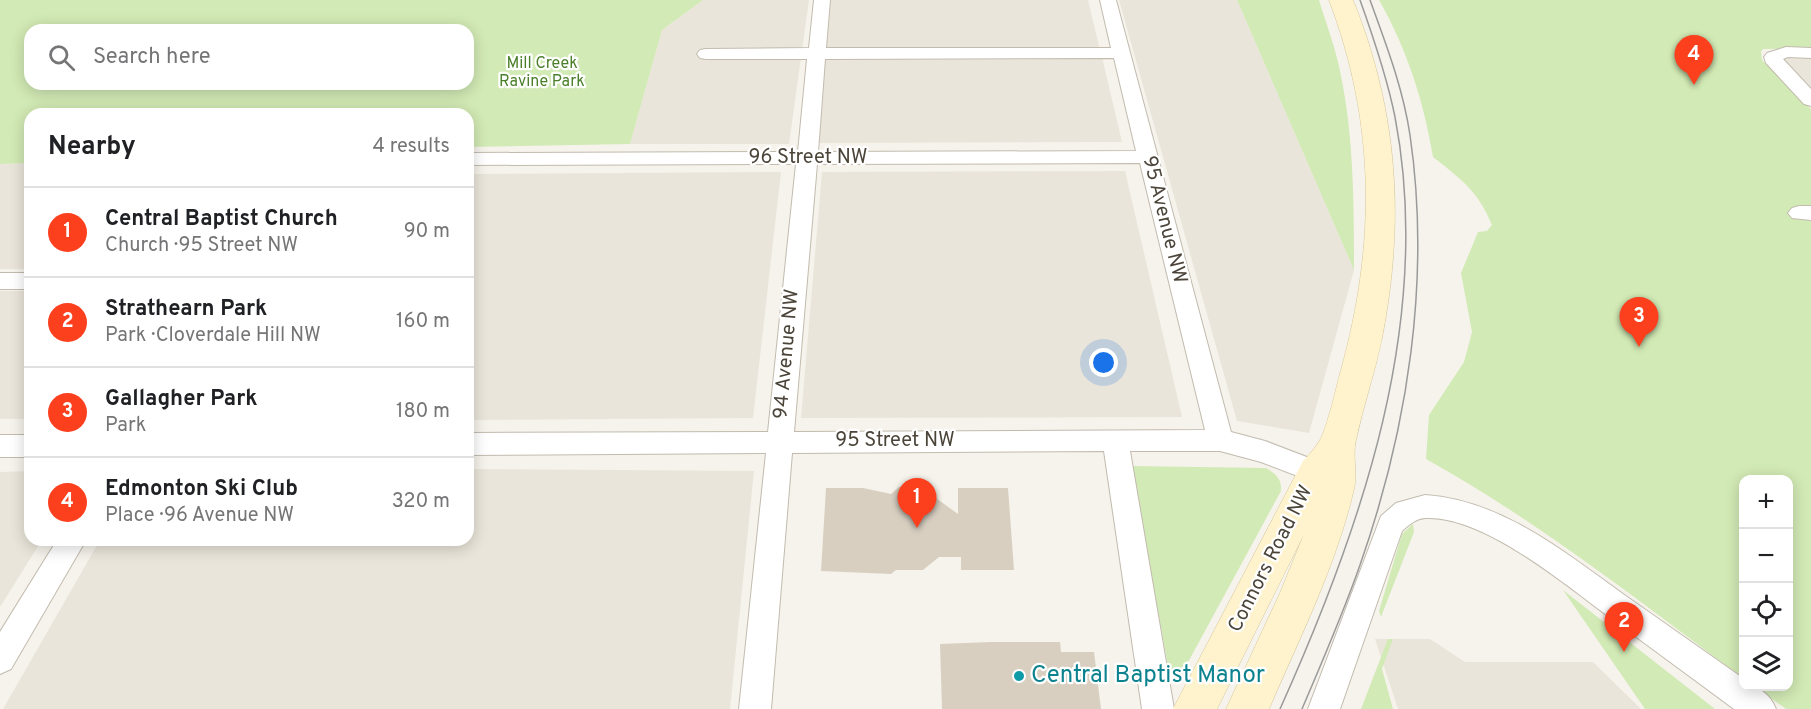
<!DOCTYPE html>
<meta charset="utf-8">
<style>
:root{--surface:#fff;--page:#f2f2f2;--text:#202124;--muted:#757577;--line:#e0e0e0;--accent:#fc3f1d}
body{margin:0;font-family:Overpass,sans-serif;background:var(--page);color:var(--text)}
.controls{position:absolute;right:18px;bottom:18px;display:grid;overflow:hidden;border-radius:12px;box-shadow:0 3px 15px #0003}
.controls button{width:54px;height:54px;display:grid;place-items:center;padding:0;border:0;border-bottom:2px solid var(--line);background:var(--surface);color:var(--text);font:30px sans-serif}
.you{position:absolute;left:1104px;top:363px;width:21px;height:21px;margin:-15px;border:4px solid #fff;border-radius:50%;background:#1a73e8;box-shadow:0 0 0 9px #1a73e833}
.badge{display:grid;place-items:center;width:39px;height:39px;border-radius:50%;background:var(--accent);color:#fff;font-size:20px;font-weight:700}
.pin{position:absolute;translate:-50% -50px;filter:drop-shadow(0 2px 3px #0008)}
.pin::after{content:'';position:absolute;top:32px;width:21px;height:18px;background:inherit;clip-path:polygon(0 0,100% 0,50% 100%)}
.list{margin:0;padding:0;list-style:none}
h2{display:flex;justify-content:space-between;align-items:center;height:78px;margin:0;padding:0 24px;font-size:26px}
h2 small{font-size:20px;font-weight:400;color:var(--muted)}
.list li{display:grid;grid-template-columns:39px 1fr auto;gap:18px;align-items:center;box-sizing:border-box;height:90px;padding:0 24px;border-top:2px solid var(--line)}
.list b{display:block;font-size:22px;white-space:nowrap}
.list p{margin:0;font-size:20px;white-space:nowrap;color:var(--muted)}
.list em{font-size:20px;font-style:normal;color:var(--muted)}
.icon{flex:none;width:33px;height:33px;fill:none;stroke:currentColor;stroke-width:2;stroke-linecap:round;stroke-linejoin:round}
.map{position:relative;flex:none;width:1811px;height:709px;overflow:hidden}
.search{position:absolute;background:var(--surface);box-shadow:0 3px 15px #0003;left:24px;top:24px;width:450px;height:66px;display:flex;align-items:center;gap:15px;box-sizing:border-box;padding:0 21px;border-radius:18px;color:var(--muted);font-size:22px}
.panel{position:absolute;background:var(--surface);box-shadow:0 3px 15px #0003;left:24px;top:108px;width:450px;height:438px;border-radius:18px}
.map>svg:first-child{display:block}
.residential{fill:#eae5da}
.green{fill:#d2eab5;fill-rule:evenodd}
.building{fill:#d8cfc1}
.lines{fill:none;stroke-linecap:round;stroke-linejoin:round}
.minor-casing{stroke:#c2bbae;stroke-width:2}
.secondary-casing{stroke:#d6c79b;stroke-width:1}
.minor{fill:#fff;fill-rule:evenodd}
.secondary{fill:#fff3cd;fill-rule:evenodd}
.tram{stroke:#9a9a9a;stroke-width:1.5}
.culture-dot{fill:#0f9aa8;stroke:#fff;stroke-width:2}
.labels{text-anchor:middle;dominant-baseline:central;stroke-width:4.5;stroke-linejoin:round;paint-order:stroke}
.far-park-label{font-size:16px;fill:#4a7f2a;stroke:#fff}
.street-label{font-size:20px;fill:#4b4439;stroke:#fff}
.near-culture-label{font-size:24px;fill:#0d838f;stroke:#fff;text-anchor:start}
</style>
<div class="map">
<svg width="1811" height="709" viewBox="0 0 1811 709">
<rect width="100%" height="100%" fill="#f6f3ec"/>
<path class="residential" d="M 703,0 L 809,0 L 789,144 L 630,144 L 662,30 Z
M 830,0 L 1088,0 L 1100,50 L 826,50 Z
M 1119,0 L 1237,0 L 1354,270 L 1309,433 L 1237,421 Z
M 1102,57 L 1122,142 L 818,143 L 825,58 Z
M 1785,57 L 1811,57 L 1811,91 L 1782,59 Z
M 30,163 L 30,269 L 0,269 L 0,164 Z
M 1125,171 L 1182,417 L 801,418 L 822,172 Z
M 781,172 L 753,418 L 468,420 L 468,174 Z
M 0,291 L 30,291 L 30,419 L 0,419 Z
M 468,469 L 754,471 L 730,709 L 3,709 L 100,540 L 468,540 Z
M 30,471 L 30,540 L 42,540 L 0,607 L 0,472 Z
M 1375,639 L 1430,639 L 1465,662 L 1593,662 L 1641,709 L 1398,709 Z"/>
<path class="green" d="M 0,0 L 703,0 L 662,30 L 630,144 L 468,147 L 468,114 L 30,114 L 30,163 L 0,164 ZM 30,30 L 468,30 L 468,84 L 30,84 Z
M 1237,0 L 1319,0 C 1325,20 1333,41 1338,62 C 1354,130 1354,201 1354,270 Z
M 1379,0 L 1811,0 L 1811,48 L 1763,49 L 1761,52 L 1762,60 L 1811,109 L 1811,709 L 1786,709 L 1755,687 L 1788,686 L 1788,480 L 1744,480 L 1743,678 C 1640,602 1538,521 1426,459 L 1429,415 L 1464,362 L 1472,332 L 1461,273 L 1478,232 L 1487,231 L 1492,225 C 1478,191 1461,179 1433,157 C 1424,102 1407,49 1379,0 Z
M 1132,466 L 1266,468 C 1276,474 1282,479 1281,491 L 1180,677 L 1171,673 L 1168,666 Z
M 1413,524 L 1414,532 L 1381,617 L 1379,611 L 1402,534 Z
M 1563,590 L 1715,709 L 1645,709 Z
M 1388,639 L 1393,639 L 1382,669 L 1393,709 L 1361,709 Z"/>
<path class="building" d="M 899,487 L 922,488 L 958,514 L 958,488 L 1008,488 L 1014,570 L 961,570 L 961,557 L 939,557 L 923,570 L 896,570 L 891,574 L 821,571 L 826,488 L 863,488 L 891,494 Z
M 990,642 L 1060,642 L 1061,652 L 1094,652 L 1101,709 L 942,709 L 940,644 Z"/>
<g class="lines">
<g class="minor-casing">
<path id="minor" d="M 814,0 L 830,0 L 826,48 L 1111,48 L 1100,0 L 1116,0 L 1231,432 L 1265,441 L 1325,464 L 1329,472 L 1325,480 L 1316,483 L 1261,462 L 1220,451 L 1130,451 L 1174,709 L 1142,709 L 1104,451 L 792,453 L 771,709 L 739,709 L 766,453 L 468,455 L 468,433 L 768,432 L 796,164 L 468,165 L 468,153 L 798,152 L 807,59 L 706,59 L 700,58 L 697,54 L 700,50 L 706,49 L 809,48 ZM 1114,58 L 1136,151 L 818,152 L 825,59 ZM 1140,163 L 1205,430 L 794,432 L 817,164 Z
M 1786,47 L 1811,48 L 1811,58 L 1788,57 L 1783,59 L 1811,89 L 1811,106 L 1804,104 L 1766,63 L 1764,57 L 1767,53 Z
M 1799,206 L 1811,206 L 1811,220 L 1792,218 L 1788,213 L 1792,208 Z
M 0,273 L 30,273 L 30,289 L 0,289 Z
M 0,435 L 30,435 L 30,457 L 0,457 Z
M 1425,495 C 1501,500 1563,551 1623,594 C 1663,622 1703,650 1744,679 L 1744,686 C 1759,686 1770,694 1776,709 L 1734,709 C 1695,680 1655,651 1616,622 C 1569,588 1485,515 1425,518 C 1415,519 1409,525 1402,531 L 1340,709 L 1308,709 L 1381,516 L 1396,503 Z
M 57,540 L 86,540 L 11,669 L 0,674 L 0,632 Z"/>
</g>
<g class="secondary-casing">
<path id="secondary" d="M 1329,0 L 1353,0 C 1398,112 1405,220 1382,338 C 1375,373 1363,406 1356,440 C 1352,456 1358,473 1354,489 C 1336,566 1300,637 1269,709 L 1226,709 L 1280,593 L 1304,534 L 1217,709 L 1173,709 L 1303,461 C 1309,455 1316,447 1320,440 C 1328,425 1336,388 1341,370 C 1376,244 1376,123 1329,0 Z"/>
</g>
<use href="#minor" class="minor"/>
<use href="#secondary" class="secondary"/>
<path class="tram" d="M 1280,709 C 1362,527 1434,320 1395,117 C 1387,77 1374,39 1360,0
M 1302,709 C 1322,662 1343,614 1360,565 C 1408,428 1431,279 1410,135 C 1403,88 1386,44 1370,0"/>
</g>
<circle class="culture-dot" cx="1019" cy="676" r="6"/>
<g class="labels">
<g class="far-park-label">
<text x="542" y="64">Mill Creek<tspan x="542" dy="18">Ravine Park</tspan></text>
</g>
<g class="street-label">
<text x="808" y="158">96 Street NW</text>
<text transform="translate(1164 220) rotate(76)">95 Avenue NW</text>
<text transform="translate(787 354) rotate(-85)">94 Avenue NW</text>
<text x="895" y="441">95 Street NW</text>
<text transform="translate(1271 559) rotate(-63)">Connors Road NW</text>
</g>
<g class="near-culture-label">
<text x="1031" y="676">Central Baptist Manor</text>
</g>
</g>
</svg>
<div class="controls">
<button>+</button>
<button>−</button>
<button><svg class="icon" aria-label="locate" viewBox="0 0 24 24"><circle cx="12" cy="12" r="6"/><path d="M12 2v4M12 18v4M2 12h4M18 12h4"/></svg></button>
<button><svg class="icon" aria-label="layers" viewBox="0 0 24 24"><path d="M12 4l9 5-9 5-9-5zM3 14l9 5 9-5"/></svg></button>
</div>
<div class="you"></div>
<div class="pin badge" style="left:917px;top:528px">1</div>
<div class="pin badge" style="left:1624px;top:652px">2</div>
<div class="pin badge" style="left:1639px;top:347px">3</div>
<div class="pin badge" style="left:1694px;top:85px">4</div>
<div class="search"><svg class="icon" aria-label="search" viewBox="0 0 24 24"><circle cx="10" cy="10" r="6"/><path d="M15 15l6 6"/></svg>Search here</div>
<section class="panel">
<h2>Nearby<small>4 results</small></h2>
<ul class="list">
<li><span class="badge">1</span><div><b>Central Baptist Church</b><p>Church · 95 Street NW</p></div><em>90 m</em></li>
<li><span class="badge">2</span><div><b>Strathearn Park</b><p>Park · Cloverdale Hill NW</p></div><em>160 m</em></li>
<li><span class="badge">3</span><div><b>Gallagher Park</b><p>Park</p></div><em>180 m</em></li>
<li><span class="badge">4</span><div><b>Edmonton Ski Club</b><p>Place · 96 Avenue NW</p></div><em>320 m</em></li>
</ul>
</section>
</div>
